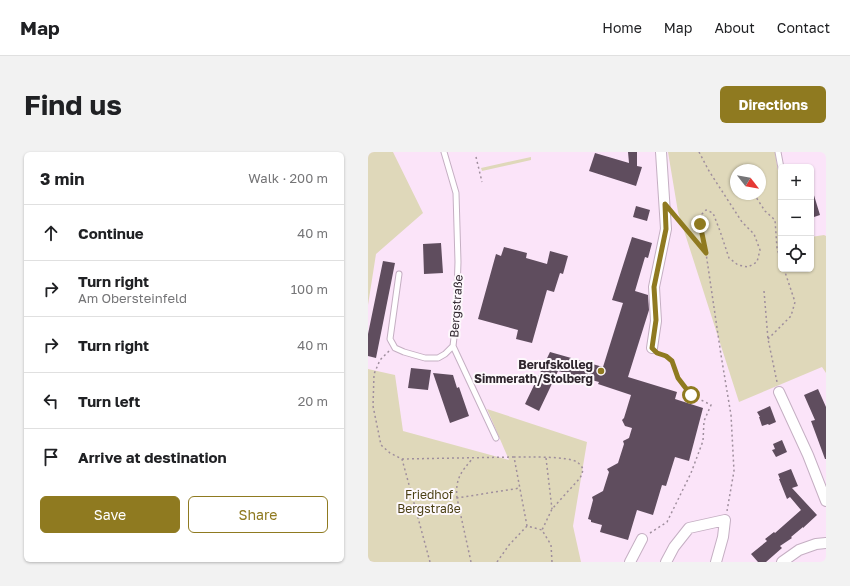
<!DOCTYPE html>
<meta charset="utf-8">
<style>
:root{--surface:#fff;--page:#f2f2f2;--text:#202124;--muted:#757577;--line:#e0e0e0;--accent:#8f7a20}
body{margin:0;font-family:"Golos Text",sans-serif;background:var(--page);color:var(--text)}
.controls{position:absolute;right:12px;top:12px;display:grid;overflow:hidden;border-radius:6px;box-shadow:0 1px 3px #0004}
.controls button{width:36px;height:36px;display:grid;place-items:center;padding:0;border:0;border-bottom:1px solid var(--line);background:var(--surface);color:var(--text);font:20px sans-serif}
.compass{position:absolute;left:362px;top:12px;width:36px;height:36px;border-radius:50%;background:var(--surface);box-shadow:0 1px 3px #0004;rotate:121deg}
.stop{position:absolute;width:12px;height:12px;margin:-9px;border:3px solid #8f7a20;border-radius:50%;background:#fff}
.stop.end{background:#8f7a20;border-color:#fff;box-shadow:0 1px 4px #0008}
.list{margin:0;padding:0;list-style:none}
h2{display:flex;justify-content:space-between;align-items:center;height:52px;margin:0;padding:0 16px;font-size:17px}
h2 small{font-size:13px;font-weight:400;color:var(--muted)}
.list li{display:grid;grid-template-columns:26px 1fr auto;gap:12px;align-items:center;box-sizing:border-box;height:56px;padding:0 16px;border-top:1px solid var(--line)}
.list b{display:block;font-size:15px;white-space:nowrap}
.list p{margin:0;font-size:13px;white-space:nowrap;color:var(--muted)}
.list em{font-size:13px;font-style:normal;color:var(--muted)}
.actions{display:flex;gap:8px;padding:12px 16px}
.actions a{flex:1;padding:9px 0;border:1px solid var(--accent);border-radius:6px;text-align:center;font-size:14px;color:var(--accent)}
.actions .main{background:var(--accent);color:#fff}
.icon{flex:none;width:22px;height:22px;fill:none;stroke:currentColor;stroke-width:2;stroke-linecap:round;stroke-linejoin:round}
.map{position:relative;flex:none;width:458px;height:410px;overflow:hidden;border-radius:6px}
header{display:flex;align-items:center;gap:24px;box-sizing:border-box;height:56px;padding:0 20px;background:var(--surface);border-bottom:1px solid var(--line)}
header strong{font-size:19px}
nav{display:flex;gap:22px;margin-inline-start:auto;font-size:14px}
.intro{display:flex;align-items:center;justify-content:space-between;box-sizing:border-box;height:96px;padding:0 24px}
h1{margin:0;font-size:28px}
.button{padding:10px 18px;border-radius:6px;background:var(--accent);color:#fff;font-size:14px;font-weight:700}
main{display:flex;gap:24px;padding:0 24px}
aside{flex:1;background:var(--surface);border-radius:6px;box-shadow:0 1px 3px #0004}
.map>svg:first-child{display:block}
.green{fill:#dfd8ba;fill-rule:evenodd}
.building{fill:#5f4d5e}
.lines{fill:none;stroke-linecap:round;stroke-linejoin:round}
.lane-casing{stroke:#c5afc3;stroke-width:7}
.street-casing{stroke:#c5afc3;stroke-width:12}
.path{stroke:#9f8e9d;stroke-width:1.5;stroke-dasharray:2 3;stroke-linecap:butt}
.lane{stroke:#fff;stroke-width:5}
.street{stroke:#fff;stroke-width:10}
.route{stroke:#8f7a20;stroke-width:5}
.poi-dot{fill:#8f7a20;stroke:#fdf8fc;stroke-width:1.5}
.labels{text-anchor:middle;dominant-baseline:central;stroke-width:4;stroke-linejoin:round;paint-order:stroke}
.street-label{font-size:12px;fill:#2f262e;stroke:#fdf8fc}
.poi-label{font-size:12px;font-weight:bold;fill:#2f262e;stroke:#fdf8fc;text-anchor:end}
.park-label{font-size:12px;fill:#4a3f13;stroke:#fdf8fc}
</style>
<header>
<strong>Map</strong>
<nav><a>Home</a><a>Map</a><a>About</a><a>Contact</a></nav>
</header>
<div class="intro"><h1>Find us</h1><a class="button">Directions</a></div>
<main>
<aside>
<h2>3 min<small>Walk · 200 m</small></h2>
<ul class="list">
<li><svg class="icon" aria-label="ahead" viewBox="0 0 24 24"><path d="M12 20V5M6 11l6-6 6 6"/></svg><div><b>Continue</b></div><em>40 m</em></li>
<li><svg class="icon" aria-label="right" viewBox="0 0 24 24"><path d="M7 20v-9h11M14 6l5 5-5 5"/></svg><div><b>Turn right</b><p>Am Obersteinfeld</p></div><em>100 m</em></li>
<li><svg class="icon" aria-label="right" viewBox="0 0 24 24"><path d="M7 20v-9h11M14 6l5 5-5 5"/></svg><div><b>Turn right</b></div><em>40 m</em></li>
<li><svg class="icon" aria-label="left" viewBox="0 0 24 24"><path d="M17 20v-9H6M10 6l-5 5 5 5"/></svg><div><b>Turn left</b></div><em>20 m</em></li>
<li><svg class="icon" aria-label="arrive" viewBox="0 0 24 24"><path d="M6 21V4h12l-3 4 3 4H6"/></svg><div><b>Arrive at destination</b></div></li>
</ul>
<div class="actions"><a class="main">Save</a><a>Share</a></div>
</aside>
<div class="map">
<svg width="458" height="410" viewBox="0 0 458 410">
<rect width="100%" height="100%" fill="#fbe4f9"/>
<path class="green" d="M 0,0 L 25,0 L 55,61 L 8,102 L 0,153 Z
M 300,0 L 407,0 L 413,37 L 413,117 L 443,117 L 443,85 L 456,83 L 458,84 L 458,221 L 454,215 L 371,250 L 310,60 ZM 368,18 L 392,18 L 392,42 L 368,42 Z
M 163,5 L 163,8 L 114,19 L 113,16 Z
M 0,217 L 27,223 L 35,279 L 141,308 L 119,257 L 219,290 L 205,374 L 213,410 L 0,410 Z"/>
<path class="building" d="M 260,0 L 269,0 L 269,14 L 274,15 L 268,34 L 221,19 L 227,1 L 261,11 Z
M 445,40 L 452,63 L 443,66 L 443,41 Z
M 268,54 L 282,58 L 279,69 L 265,65 Z
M 264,85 L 284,91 L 280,106 L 277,105 L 267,139 L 280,143 L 281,158 L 260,225 L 309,240 L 307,247 L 335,256 L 321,309 L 307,305 L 298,334 L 294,333 L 285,363 L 269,358 L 260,388 L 232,380 L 234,373 L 223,370 L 223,368 L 220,367 L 225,348 L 224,345 L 235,339 L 241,320 L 239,317 L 250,311 L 256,292 L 255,289 L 261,286 L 264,276 L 257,274 L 254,268 L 256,266 L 263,243 L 230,232 L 231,230 L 190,219 L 171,259 L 157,252 L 182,200 L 235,215 L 255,151 L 244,148 Z
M 73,91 L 75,121 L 56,122 L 55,92 Z
M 136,95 L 159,101 L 158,106 L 179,112 L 182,99 L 200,104 L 195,122 L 192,121 L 186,140 L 179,138 L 164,191 L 148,187 L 150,178 L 110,167 L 128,102 L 133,104 Z
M 15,109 L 27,111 L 8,206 L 0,204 L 0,182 Z
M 43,216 L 63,218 L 60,238 L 40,236 Z
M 65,221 L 85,223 L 89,236 L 91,235 L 101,264 L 82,271 Z
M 450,237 L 458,255 L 458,307 L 457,307 L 443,269 L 447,268 L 436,243 Z
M 402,254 L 408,270 L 401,273 L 400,272 L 394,274 L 391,265 L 392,265 L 389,260 Z
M 414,288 L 419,300 L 408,305 L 404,298 L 407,297 L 405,292 Z
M 423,317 L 430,334 L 424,336 L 449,363 L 435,376 L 435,375 L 423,385 L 424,386 L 412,394 L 414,396 L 398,410 L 390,410 L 383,402 L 399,389 L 397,387 L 406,380 L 407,381 L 433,358 L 422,345 L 419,347 L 411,327 L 412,327 L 410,322 Z"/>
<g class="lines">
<g class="lane-casing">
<path id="lane" d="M 410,0 L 413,16
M 31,122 L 22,187 L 27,196 L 36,200 L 57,206 L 70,206 L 77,202 L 85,194 L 88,168 L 90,110 L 88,41 L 76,0
M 85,194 L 128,286"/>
</g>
<g class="street-casing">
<path id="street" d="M 284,196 L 288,169 L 286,135 L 298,77 L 293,0
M 411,240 L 440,303 L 458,349
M 262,410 L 274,387
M 298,410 L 306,395 L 321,376 L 357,368 L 355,385 L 348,410
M 414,410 L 431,398 L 448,392 L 458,391"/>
</g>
<path class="path" d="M 331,0 L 341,19 L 374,70 L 386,82 L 392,98 L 389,110 L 380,115 L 370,113 L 361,106 L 352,79 L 345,61 L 338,58 L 334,62 L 332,72 L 338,101 L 353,203 L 363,263 L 366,319 L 359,359
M 108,5 L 114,30
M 386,42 L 397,59 L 407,68 L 409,96 L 413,109
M 307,64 L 337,99
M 396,139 L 400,187 L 409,230
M 400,187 L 423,164 L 427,150 L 416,117
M 21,199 L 12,208 L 6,222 L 5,254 L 13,293 L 22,301 L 34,307 L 62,410
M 178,306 L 184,357
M 34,307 L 146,305
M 89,346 C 87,327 93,320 105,306
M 159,374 L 146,305 C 160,305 200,304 209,310 C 212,312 214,315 215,317 L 214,322 L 212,326 L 184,357 L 174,378
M 282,381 L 299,370 L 323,321 L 335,289 L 336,269 L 343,253 L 323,243 L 310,226 L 304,209 L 298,204 L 292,202
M 103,410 L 89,346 L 152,336
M 129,410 L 141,393 L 159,374 L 174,378 L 183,393 L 184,410"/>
<use href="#lane" class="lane"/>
<use href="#street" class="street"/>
</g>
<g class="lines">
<path class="route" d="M 323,243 L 310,226 L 304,209 L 298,204 L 289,201 L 284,196 L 288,168 L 286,135 L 298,77 L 297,52 L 338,101 L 332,72"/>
</g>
<circle class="poi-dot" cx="233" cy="219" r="4"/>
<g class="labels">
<g class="street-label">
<text transform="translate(88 154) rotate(-86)">Bergstraße</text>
</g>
<g class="poi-label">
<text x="225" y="212">Berufskolleg<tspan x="225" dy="14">Simmerath/Stolberg</tspan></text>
</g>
<g class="park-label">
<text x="61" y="342">Friedhof<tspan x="61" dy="14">Bergstraße</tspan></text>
</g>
</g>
</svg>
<div class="controls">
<button>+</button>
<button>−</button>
<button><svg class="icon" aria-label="locate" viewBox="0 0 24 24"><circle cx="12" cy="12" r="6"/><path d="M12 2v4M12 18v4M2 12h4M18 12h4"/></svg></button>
</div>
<svg class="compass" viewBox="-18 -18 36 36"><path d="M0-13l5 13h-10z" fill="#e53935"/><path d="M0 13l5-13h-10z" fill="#757577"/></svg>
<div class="stop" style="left:323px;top:243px"></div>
<div class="stop end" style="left:332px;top:72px"></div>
</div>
</main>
